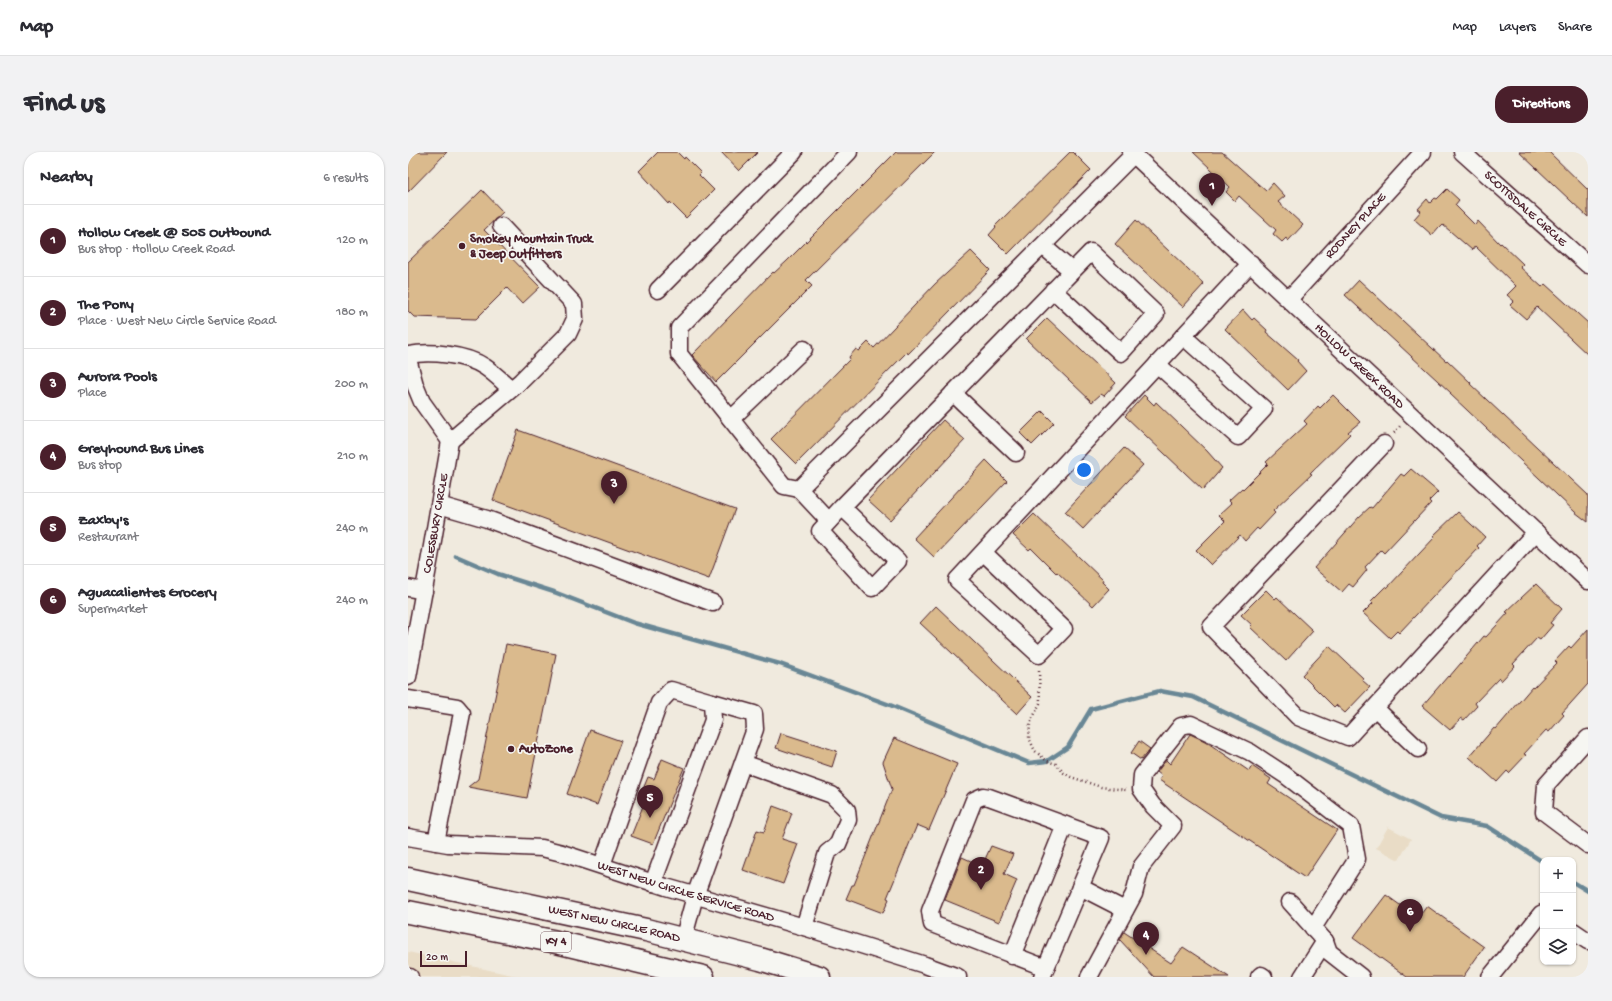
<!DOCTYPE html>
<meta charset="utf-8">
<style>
:root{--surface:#fff;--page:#f2f2f3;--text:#2b2b33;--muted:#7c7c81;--line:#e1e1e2;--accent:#4a1f2b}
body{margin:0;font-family:"Gochi Hand",sans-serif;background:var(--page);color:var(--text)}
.controls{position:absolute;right:12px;bottom:12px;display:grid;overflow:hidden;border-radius:8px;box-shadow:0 1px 3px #0004}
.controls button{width:36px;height:36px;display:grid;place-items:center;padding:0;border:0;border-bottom:1px solid var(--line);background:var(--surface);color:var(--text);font:20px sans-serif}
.scale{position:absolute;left:12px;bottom:10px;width:47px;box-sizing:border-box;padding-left:4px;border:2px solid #4a1f2b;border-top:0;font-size:11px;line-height:14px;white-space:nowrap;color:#4a1f2b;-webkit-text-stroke:3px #f6f6f2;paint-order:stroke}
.you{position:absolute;left:676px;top:318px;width:14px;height:14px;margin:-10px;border:3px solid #fff;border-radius:50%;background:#1a73e8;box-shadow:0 0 0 6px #1a73e833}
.badge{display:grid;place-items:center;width:26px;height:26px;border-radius:50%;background:var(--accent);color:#fff;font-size:13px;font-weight:700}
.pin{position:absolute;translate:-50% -33px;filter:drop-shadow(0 1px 2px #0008)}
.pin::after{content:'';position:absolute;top:21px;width:14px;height:12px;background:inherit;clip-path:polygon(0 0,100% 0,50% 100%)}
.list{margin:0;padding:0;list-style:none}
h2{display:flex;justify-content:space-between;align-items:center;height:52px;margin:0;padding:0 16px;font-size:17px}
h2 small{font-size:13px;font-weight:400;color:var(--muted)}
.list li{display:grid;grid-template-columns:26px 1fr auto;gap:12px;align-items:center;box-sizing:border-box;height:72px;padding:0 16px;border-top:1px solid var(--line)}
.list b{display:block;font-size:15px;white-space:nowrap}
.list p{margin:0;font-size:13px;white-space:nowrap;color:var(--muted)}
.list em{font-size:13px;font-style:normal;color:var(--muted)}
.icon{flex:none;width:22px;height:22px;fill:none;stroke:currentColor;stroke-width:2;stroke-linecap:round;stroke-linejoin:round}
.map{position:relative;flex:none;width:1180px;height:825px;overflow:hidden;border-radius:16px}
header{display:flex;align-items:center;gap:24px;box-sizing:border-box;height:56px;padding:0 20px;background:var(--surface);border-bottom:1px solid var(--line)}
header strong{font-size:19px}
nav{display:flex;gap:22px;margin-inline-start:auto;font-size:14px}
.intro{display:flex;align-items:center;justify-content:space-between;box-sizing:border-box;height:96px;padding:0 24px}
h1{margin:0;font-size:28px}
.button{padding:10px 18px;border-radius:16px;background:var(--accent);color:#fff;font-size:14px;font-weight:700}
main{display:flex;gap:24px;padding:0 24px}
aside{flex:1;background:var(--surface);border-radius:16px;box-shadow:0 1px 3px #0004}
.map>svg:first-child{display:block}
.built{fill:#e9dcc6}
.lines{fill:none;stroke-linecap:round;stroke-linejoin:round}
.stream{stroke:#698795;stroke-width:4.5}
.building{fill:#daba8d;stroke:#4a1f2b}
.minor-casing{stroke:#4a1f2b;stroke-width:19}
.highway-casing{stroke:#4a1f2b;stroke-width:25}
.path{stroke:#4a1f2b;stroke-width:2.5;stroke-dasharray:1 3;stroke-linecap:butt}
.minor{stroke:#f6f6f2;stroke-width:16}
.highway{stroke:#f6f6f2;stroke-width:22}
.poi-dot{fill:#4a1f2b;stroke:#f6f6f2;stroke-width:1.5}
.labels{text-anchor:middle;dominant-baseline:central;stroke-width:3.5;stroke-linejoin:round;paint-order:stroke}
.shield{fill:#f6f6f2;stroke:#7e6067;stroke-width:1}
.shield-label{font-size:12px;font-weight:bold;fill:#4a1f2b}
.street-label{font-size:13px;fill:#4a1f2b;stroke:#f6f6f2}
.poi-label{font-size:13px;font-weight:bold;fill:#4a1f2b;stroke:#f6f6f2;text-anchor:start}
</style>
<header>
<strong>Map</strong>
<nav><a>Map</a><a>Layers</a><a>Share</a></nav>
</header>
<div class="intro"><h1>Find us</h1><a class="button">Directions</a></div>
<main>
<aside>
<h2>Nearby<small>6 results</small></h2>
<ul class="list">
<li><span class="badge">1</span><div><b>Hollow Creek @ 505 Outbound</b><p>Bus stop · Hollow Creek Road</p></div><em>120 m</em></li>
<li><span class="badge">2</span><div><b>The Pony</b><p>Place · West New Circle Service Road</p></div><em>180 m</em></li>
<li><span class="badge">3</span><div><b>Aurora Pools</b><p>Place</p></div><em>200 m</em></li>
<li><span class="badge">4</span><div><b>Greyhound Bus Lines</b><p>Bus stop</p></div><em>210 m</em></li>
<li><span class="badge">5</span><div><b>Zaxby's</b><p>Restaurant</p></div><em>240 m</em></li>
<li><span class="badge">6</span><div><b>Aguacalientes Grocery</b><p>Supermarket</p></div><em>240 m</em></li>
</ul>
</aside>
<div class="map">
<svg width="1180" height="825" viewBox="0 0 1180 825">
<rect width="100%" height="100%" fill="#f0eade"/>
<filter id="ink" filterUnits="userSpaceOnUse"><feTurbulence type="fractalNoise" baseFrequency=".025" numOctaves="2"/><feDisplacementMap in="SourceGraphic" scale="8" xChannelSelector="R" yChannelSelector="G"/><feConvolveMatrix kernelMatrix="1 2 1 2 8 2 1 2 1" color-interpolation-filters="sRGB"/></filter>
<g filter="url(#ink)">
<path class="built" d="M 980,675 L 1003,687 L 991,708 L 968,696 Z
M 0,800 L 113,825 L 0,825 Z"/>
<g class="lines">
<path class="stream" d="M 48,404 L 90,422 L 146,440 L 226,471 L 372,512 L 482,553 L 621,611 L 639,609 L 660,595 L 683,557 L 752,539 L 785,545 L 1033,666 L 1079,674 L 1135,710
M 1165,730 L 1180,739"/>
</g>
<path class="building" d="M 6,0 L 39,0 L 0,40 L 0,6 Z
M 250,0 L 269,0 L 276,7 L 277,5 L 293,21 L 291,23 L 306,38 L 278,66 L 262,50 L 261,52 L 231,19 Z
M 313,0 L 350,0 L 331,19 Z
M 488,0 L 527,0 L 398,128 L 404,134 L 308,230 L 284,203 L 365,120 L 366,121 L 379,109 Z
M 662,0 L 665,0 L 683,18 L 600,102 L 581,83 L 588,75 L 587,74 Z
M 785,0 L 814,0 L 858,39 L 865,31 L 877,44 L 870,50 L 895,73 L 880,89 L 878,86 L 874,90 L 865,82 L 868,78 L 831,44 L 827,49 L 818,40 L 822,35 Z
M 1111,0 L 1141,0 L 1180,38 L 1180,65 Z
M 1039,37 L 1051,48 L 1047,53 L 1067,73 L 1070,69 L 1092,92 L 1093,91 L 1115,112 L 1112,115 L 1134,135 L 1137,132 L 1180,171 L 1180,203 L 1129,155 L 1118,167 L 1102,153 L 1106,149 L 1099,143 L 1108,134 L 1067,94 L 1064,98 L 1035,73 L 1032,76 L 1031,75 L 1024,83 L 1006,67 L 1013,59 L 1010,57 L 1019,47 L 1022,51 L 1027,46 L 1029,47 Z
M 74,38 L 95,60 L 76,78 L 132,135 L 114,152 L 99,136 L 68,167 L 6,165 L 0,159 L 0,110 Z
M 728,68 L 796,132 L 775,155 L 707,92 Z
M 563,99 L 582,118 L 500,202 L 499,200 L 388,312 L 363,287 L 442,207 L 441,205 L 448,197 L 451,199 L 460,190 L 466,196 L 527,132 Z
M 951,128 L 1038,209 L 1039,208 L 1063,231 L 1062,232 L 1180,343 L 1180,370 L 1167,360 L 1042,242 L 1043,241 L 937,143 Z
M 835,158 L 844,168 L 846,166 L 859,178 L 858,180 L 890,208 L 889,209 L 898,219 L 880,238 L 817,177 Z
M 639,166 L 708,231 L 696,244 L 693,242 L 684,250 L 618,187 Z
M 736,243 L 746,253 L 748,250 L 799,299 L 814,316 L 795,338 L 717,264 Z
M 925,243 L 952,270 L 940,280 L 942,282 L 902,321 L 904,322 L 865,359 L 867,361 L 851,378 L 849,376 L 837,389 L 832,383 L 803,413 L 788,398 L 817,369 L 811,363 L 824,351 L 821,348 L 834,336 L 835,337 L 860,312 L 858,310 L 899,272 L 896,269 L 910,254 L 912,256 Z
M 634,259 L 646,271 L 624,293 L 612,281 Z
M 535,268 L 557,288 L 482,368 L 460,348 Z
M 110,278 L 327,357 L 301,427 L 85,348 Z
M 716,296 L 735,313 L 675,377 L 657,360 Z
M 578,308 L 599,329 L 526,405 L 506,386 Z
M 1003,317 L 1030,340 L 1021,349 L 1023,351 L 976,401 L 973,398 L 957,415 L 959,418 L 945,435 L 941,432 L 934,440 L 906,416 L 951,365 L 962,355 L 964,356 L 993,322 L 996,324 Z
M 1050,360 L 1077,385 L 1069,394 L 1071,396 L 991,481 L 989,479 L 982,486 L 955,461 L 965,451 L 963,449 L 978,434 L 979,436 L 1027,385 L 1025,384 Z
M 626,362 L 695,428 L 694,430 L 701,437 L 685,454 L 649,420 L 648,421 L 623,396 L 621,398 L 605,383 Z
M 1128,432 L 1154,457 L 1142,471 L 1145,473 L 1132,488 L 1129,486 L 1105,512 L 1107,514 L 1093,529 L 1091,526 L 1067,551 L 1069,554 L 1056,568 L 1053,566 L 1042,578 L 1014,554 L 1040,524 L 1041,525 L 1076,484 L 1078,485 L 1100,461 L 1098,460 Z
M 858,438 L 867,447 L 869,445 L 905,479 L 878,509 L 842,475 L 844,473 L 833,463 Z
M 528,454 L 624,545 L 609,562 L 512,471 Z
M 1180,477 L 1180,532 L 1154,561 L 1156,563 L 1141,580 L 1138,578 L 1116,602 L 1118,603 L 1101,621 L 1099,619 L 1089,630 L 1061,605 L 1086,576 L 1088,577 L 1124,535 L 1125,536 L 1149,511 L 1147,509 L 1161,494 L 1163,496 Z
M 98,492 L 148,502 L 119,646 L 60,635 L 70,627 Z
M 921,494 L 955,526 L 954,528 L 962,535 L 937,561 L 928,553 L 926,555 L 894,523 Z
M 182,578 L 213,589 L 189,653 L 159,642 Z
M 373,581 L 429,599 L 424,615 L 368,596 Z
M 782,582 L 797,589 L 841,619 L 844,614 L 863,627 L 860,632 L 929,678 L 897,726 L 751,628 L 754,624 L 749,620 L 758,608 L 762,612 Z
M 486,586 L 549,612 L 521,678 L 509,673 L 479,746 L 481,747 L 475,761 L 438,747 L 444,733 L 446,733 L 484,637 L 475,610 Z
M 731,589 L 742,597 L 733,608 L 723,601 Z
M 254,607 L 276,616 L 245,692 L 223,684 L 237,649 L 231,647 L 240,625 L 246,627 Z
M 365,654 L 384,661 L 374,687 L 390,692 L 375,732 L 335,718 L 349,678 L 356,680 Z
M 583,694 L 605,702 L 596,722 L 609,728 L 591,770 L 537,748 L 554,705 L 574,714 Z
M 978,743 L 1010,766 L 1019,754 L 1076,795 L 1055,825 L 999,825 L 945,786 Z
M 716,780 L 763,811 L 775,795 L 821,825 L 746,825 L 712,788 Z"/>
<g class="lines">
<g class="minor-casing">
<g id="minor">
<path d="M 441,0 L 271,176 L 271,202 L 376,334 L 391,337 L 726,2"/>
<path id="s1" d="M 723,0 L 1180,429"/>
<path id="s2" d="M 1054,0 L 1180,113"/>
<path d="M 635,94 L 664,119"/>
<path d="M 250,138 L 386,0"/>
<path id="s3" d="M 881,147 L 1015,0"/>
<path d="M 0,203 C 22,199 58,202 77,215 C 86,221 95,230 103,237"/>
<path d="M 0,207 L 7,233 L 14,250 L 42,289"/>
<path d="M 749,212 L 830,285 L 856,257 L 775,184"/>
<path d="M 545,241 L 608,301"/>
<path d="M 323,267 L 396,197"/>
<path d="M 42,289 L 113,229 L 160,182 L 167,167 L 166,152 L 93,74"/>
<path d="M 976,292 L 803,475 L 890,565 L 940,585 L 1128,380"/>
<path d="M 391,337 L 421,369"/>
<path d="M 31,353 L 79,367 L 305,451"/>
<path d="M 434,355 L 490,409 L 464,436 L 412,379 L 434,355 L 683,100 L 748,162 L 713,201 L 645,138"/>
<path d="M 575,400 L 656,477 L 631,503 L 549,428 L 575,400 L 843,111"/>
<path d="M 0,436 L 16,439"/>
<path id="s4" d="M 0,525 L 24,394 L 42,289"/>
<path d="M 0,547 L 49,555 L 54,561 L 28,690"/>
<path d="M 967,556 L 1010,597"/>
<path d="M 1180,586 L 1138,633 L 1136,660 L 1180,693"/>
<path d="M 335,611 L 424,643 L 439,658 L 440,668 L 430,692 L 419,701 L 396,775"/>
<path id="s5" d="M 0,685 L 40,692 L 134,696 L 154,701 L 258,735 L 396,775 L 517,813 L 550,825"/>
<path d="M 194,713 L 251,551 L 263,538 L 304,550 L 305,568 L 245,731"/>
<path d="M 672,735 L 717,758"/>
<path d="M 882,750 L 917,789 L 894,825"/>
<path d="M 1165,779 L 1180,789"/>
<path d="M 275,788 L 287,744 L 347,577 L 346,562 L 304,550"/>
<path d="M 917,789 L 921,800 L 953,825"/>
<path d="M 604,804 L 657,673"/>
<path d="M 0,825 L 2,825"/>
<path d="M 634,825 L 693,686 L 581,645 L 575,644 L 566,648 L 522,759 L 524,772 L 638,816"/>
<path d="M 681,825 L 726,742 L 733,715 L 765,674 L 745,654 L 733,637 L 734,623 L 773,574 L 783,572 L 842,600 L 877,623 L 943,674 L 949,707 L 905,776"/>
<path d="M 851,825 L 853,823 L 856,825"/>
<path d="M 1082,825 L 1133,762 L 1135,761"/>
</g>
</g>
<g class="highway-casing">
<g id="highway">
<path id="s6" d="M 0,727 L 238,778 L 352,807 L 411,825"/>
<path d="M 0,760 L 144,789 L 295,825"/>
</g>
</g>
<path class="path" d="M 986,281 L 993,273
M 631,519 L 632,551 L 622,572 L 621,586 L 627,599 L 639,609 L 648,612 L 656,621 L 663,625 L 693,635 L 718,638"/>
<use href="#minor" class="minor"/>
<use href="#highway" class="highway"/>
</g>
</g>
<g class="poi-dot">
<circle cx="54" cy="94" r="4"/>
<circle cx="103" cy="597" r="4"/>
</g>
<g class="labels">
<rect class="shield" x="133" y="780" width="30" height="20" rx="3"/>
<g class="shield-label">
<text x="148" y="790">KY 4</text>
</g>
<g class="street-label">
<text stroke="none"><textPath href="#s2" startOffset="85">SCOTTSDALE CIRCLE</textPath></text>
<text stroke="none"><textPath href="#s3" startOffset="99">RODNEY PLACE</textPath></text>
<text stroke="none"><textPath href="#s1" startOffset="313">HOLLOW CREEK ROAD</textPath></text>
<text stroke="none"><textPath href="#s4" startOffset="156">COLESBURY CIRCLE</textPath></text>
<text stroke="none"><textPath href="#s5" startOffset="285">WEST NEW CIRCLE SERVICE ROAD</textPath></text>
<text stroke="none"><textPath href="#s6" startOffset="211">WEST NEW CIRCLE ROAD</textPath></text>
</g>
<g class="poi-label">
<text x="62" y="87">Smokey Mountain Truck<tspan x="62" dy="15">&amp; Jeep Outfitters</tspan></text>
<text x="111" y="597">AutoZone</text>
</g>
</g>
</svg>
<div class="controls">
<button>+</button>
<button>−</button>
<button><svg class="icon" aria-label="layers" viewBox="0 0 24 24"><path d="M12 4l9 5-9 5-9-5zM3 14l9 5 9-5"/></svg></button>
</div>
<div class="scale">20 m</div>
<div class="you"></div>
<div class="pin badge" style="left:804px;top:54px">1</div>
<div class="pin badge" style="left:573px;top:738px">2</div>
<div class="pin badge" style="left:206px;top:352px">3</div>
<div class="pin badge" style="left:738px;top:803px">4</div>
<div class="pin badge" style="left:242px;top:666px">5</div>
<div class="pin badge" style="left:1002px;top:780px">6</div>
</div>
</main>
